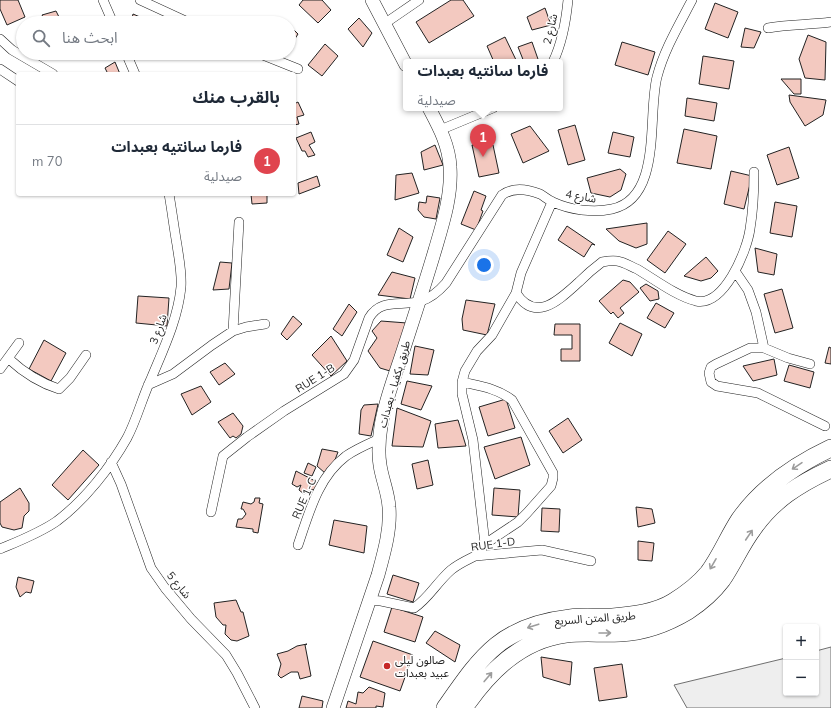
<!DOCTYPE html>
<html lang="ar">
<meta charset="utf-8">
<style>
:root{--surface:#fff;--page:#f6f6f7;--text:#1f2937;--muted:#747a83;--line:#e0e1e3;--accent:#c62828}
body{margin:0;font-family:Mulish,"Noto Sans Arabic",sans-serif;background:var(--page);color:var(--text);direction:rtl}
.controls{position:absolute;right:12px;bottom:12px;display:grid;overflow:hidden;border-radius:4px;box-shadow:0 1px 3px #0004}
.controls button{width:36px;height:36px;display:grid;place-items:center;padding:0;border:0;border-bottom:1px solid var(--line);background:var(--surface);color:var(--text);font:20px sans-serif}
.you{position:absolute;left:484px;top:265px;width:14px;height:14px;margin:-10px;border:3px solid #fff;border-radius:50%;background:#1a73e8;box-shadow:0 0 0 6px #1a73e833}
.badge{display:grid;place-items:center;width:26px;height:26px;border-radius:50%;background:var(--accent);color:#fff;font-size:13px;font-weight:700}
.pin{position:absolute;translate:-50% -33px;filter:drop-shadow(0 1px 2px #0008)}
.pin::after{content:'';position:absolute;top:21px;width:14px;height:12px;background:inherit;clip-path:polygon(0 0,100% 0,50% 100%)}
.popup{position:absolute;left:403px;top:59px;width:160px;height:52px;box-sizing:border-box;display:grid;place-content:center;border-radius:4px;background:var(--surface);filter:drop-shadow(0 1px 3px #0005);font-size:13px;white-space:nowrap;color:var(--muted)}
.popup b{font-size:15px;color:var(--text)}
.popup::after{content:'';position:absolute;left:50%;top:100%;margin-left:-8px;border:8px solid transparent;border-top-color:var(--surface)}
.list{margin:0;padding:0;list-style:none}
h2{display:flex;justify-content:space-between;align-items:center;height:52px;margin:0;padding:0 16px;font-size:17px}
h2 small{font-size:13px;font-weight:400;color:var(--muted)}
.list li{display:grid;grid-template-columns:26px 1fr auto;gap:12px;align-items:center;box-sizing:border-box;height:72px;padding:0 16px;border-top:1px solid var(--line)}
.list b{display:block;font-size:15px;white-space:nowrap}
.list p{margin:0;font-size:13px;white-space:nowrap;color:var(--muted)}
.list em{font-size:13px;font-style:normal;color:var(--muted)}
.icon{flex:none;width:22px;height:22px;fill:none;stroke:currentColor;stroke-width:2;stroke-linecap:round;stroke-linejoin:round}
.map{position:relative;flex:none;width:831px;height:708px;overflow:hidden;direction:ltr}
.search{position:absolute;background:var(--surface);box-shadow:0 1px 3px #0004;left:16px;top:16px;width:280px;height:44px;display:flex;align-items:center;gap:10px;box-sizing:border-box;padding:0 14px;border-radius:22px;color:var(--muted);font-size:15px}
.panel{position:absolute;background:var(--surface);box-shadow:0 1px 3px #0004;left:16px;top:72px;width:280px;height:124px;border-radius:4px;direction:rtl}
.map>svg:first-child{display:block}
.green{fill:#eee;stroke:#6f6f6f}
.building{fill:#f3c9c0;stroke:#222}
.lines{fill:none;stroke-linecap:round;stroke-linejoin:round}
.minor-casing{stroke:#222;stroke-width:10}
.secondary-casing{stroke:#222;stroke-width:14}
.motorway-casing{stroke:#222;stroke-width:18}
.minor{stroke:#fff;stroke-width:9}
.secondary{stroke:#fff;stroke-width:13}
.motorway{stroke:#fff;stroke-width:17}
.oneway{stroke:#9c9c9c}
.poi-dot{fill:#c62828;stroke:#fff;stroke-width:1.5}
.labels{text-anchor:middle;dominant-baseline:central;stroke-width:3;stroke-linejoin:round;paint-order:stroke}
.street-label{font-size:11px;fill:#222;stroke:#fff}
.poi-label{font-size:11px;fill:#222;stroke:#fff;text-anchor:start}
</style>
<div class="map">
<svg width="831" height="708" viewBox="0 0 831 708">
<rect width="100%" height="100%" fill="#fff"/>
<path class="green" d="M 831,647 L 831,708 L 687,708 L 674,685 L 786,658 L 786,693 L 816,693 L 816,651 Z"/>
<path class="building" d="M 0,0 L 18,0 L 25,17 L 7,25 L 0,9 Z
M 303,0 L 322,0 L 331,10 L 318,23 L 299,5 Z
M 451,0 L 463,0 L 474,16 L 429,43 L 416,22 Z
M 715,3 L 738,12 L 728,38 L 705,29 Z
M 545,8 L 551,25 L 532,30 L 527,17 Z
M 56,11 L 62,23 L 46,23 L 42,15 Z
M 133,14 L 154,23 L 131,23 Z
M 359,18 L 372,33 L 363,47 L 348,29 Z
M 289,25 L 298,34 L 289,48 Z
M 745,28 L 761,32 L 754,48 L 741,47 Z
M 808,35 L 826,42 L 825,80 L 805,78 L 799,59 Z
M 505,37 L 517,62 L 494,62 L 487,46 Z
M 532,42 L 539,62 L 524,62 L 518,47 Z
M 622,42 L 655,52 L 648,75 L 615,65 Z
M 325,44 L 338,56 L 322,76 L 308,65 Z
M 161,53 L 178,53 L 177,59 Z
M 703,56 L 734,61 L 729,89 L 699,84 Z
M 115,62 L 120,74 L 108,74 L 105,68 Z
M 781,79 L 801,79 L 801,94 L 794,94 Z
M 789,95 L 826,100 L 823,115 L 805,126 L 790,102 Z
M 687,98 L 717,103 L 714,121 L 685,116 Z
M 298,102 L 304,115 L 297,117 L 299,124 L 294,125 L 294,104 Z
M 575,125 L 585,160 L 568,165 L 558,130 Z
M 530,126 L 549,151 L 523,163 L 511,134 Z
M 684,129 L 717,136 L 711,169 L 677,163 Z
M 311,132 L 315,142 L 309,145 L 315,155 L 308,157 L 305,151 L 302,151 L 296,138 Z
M 613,132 L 634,137 L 630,157 L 608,153 Z
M 435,145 L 443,165 L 424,170 L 421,152 Z
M 472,145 L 493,145 L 499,173 L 479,177 Z
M 789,147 L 799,178 L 777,185 L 767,155 Z
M 620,169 L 626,174 L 621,190 L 610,197 L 591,193 L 587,178 Z
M 731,171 L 752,176 L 744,209 L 724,204 Z
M 412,173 L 419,193 L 395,200 L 396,175 Z
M 317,176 L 320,186 L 299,194 L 298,183 Z
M 474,191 L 486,196 L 481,210 L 483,211 L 476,230 L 461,224 Z
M 251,194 L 267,194 L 267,203 L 252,204 Z
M 427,196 L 440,198 L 436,219 L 424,217 L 418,210 L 419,202 L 426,203 Z
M 775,202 L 797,206 L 792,237 L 770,233 Z
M 647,223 L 647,244 L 636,248 L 619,241 L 606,229 Z
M 567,226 L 595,245 L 592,244 L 584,257 L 558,240 Z
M 399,228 L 413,237 L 403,262 L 387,255 Z
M 668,231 L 686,244 L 665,273 L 647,260 Z
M 755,248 L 777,254 L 774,275 L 758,272 Z
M 706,257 L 718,271 L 711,278 L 701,281 L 684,276 Z
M 220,262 L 232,263 L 229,289 L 213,290 Z
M 392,272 L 415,278 L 410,299 L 378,295 Z
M 623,280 L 630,282 L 639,292 L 620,308 L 624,313 L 618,318 L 613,312 L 611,314 L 599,301 Z
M 646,284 L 658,291 L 659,299 L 650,301 L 640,288 Z
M 782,289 L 793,328 L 775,333 L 764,294 Z
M 138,296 L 169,298 L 167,326 L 136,323 Z
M 466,300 L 495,304 L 487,335 L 463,330 L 462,319 Z
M 656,303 L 674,313 L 665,328 L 647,318 Z
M 349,304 L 357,312 L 342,336 L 333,329 Z
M 293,316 L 302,324 L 287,340 L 281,334 Z
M 381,321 L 407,323 L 390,371 L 380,368 L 368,351 L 377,338 L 372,331 Z
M 620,323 L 642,334 L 632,356 L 609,343 Z
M 555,324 L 580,324 L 580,361 L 561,361 L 561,349 L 572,349 L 572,335 L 554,335 Z
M 331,336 L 347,361 L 331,376 L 312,355 Z
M 44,340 L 66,353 L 51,381 L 29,369 Z
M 415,346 L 434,350 L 428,375 L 410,374 Z
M 829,347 L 831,348 L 831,364 L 825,363 Z
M 774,359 L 777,375 L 753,381 L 743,366 Z
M 225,363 L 235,374 L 219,385 L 210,372 Z
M 789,365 L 814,372 L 810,388 L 784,381 Z
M 407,381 L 432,386 L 421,410 L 401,404 Z
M 201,386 L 211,402 L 192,415 L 181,394 Z
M 506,399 L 515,428 L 488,436 L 479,407 Z
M 378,404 L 371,436 L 359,434 L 361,410 L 364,405 Z
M 397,408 L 431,421 L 423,447 L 392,446 Z
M 233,413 L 243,426 L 241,434 L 236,438 L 233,436 L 230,438 L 218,422 Z
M 568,418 L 582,440 L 563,453 L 549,431 Z
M 458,420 L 466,446 L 438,448 L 435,424 Z
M 521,437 L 530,465 L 495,479 L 484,447 Z
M 322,449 L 338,452 L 333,465 L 325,473 L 317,466 Z
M 83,450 L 99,465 L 68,500 L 52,485 Z
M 428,460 L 433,485 L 417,489 L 412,464 Z
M 308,463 L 316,467 L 312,476 L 304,473 Z
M 296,471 L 317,482 L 317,489 L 311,490 L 304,494 L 299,490 L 301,485 L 297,487 L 292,484 Z
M 20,488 L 29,503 L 29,511 L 24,516 L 22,528 L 14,530 L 2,527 L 0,523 L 0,502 Z
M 494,488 L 520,490 L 518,517 L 492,515 Z
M 255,498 L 260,498 L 259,503 L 263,504 L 258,533 L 253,532 L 253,529 L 236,527 L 238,519 L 242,519 L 246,514 L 243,509 L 241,509 L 243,502 L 251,504 L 254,502 Z
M 636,507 L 652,509 L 655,523 L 638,527 Z
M 542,508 L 560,509 L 559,532 L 541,531 Z
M 334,520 L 367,526 L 364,553 L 329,545 Z
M 638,541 L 654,543 L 652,561 L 638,560 Z
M 393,575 L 419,583 L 413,602 L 387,594 Z
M 18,577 L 34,581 L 31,593 L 26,592 L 20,597 L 16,587 Z
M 236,600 L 241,612 L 243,612 L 249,636 L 237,641 L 231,640 L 225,634 L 226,625 L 223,625 L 216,617 L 214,603 Z
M 392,607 L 423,617 L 415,642 L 384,632 Z
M 435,631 L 460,645 L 455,662 L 426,643 Z
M 373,641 L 413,655 L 400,691 L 360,677 Z
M 307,644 L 305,645 L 311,676 L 300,679 L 298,672 L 291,672 L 281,678 L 278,675 L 281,664 L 277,654 L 288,651 L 297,646 Z
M 541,657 L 572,662 L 570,685 L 543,677 Z
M 622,664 L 627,697 L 599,701 L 594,668 Z
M 369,687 L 385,693 L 383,707 L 376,706 L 376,708 L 346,708 L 348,701 L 356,704 L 358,692 L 363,693 Z
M 302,696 L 323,701 L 322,708 L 299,708 Z"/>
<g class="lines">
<g class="minor-casing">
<path id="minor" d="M 103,0 L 113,23
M 140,0 L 190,23
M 384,24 L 419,0
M 768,28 C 789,24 810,25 831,22
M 0,39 L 12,50 L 53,74
M 126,53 L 135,74
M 258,53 L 298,69
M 553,62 C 562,43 566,21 568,0
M 0,69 L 18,81
M 440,130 L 493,108
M 552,202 L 521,273 L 516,293 C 536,324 560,299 579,282 C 586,275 594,268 602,262 C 607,261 612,260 617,261 C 624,262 630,266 637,269 C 654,279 676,296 696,301 C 724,307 747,251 750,229 C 753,211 754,191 754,172
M 735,271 L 748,290 L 756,312 L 764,348
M 233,331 L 239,222
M 9,359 C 23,372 40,383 59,389 L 70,378 L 86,355
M 810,364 L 788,358 L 764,348 L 750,348 L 716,364 L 711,367 L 709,373 L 711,382 L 717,386 L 758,393 L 825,426
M 0,369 L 19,343
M 462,382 C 479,386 497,388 512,400 L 553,473 L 553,478 L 551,486 L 527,513 L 518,522 L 485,544 L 475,556
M 148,385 L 173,374 L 212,345 L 233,331 L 246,327 L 265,324
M 111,462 L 121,484 L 151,568 L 165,588 L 191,619 L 226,655 L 237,673 L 255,708
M 211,512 L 223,456 L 247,437 L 284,411 L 344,374 L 354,360 L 369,318 C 381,297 402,307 421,301 C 431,298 439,291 446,283 L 502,195 C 513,187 527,189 540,194 C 544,196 548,200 553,202 C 570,210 593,213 612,209 C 663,198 647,115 657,77 C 664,50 679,25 692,0
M 485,544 L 473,440 L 462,394 L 462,382 L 465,371 L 477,351 L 492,335 L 516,293
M 298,545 C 309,513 318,477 346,456 C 356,449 368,444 379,439
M 0,549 C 19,541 40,533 57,521 C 85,500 110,468 127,438 C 137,419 142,398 151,379 C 163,350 178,319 181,287 C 182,273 179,259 177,245 C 174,228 172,211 169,194
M 369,600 L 381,601 L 414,608 C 429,598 437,582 451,570 C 458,564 467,560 475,556 L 542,550 L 591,561"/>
</g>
<g class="secondary-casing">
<path id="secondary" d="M 372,0 L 406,65
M 333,708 L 378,575 C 384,553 391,529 389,507 C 388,492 382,479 380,465 C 378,453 379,439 381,426 C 385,400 395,376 403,351 C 414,317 425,284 435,250 C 443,223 452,195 450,167 C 449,145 439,127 429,108"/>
</g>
<g class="motorway-casing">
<path id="motorway" d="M 445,708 C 482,655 501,626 570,618 C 584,616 598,618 612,617 C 633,615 655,613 673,602 C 686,594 699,584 708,573 C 720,557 728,537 739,520 C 762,487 795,465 831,448
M 464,708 C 489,672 520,640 566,634 C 584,632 602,634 620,633 C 644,632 668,623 688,611 C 700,603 713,592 722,580 C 733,564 741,545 753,529 C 773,500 799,484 831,469"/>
</g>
<use href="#minor" class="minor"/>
<use href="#secondary" class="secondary"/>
<use href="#motorway" class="motorway"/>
</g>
<defs><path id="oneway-shaft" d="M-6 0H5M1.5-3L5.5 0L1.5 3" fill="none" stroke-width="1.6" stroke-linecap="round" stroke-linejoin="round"/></defs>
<g class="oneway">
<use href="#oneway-shaft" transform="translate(797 466) rotate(146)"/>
<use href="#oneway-shaft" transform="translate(749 535) rotate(-56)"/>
<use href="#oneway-shaft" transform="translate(713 564) rotate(120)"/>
<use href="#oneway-shaft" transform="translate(533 626) rotate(162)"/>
<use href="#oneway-shaft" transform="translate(605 633)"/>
<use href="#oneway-shaft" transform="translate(488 677) rotate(-50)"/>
</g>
<circle class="poi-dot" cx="387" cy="666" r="4"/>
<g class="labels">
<g class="street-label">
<text transform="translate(550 29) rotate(-77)">شارع 2</text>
<text transform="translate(581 196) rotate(10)">شارع 4</text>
<text transform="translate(158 329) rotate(-70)">شارع 3</text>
<text transform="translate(315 378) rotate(-32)">RUE 1-B</text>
<text transform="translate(394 384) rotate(-74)">طريق بكفيا - بعبدات</text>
<text transform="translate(304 498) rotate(-66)">RUE 1-C</text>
<text transform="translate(493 544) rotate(-8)">RUE 1-D</text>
<text transform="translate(179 585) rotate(51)">شارع 5</text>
<text transform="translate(595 618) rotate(-4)">طريق المتن السريع</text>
</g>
<g class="poi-label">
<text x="395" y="660">صالون ليلى<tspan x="395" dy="13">عبيد بعبدات</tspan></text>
</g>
</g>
</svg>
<div class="controls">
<button>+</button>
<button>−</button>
</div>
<div class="you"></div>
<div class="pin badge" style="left:483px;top:157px;background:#e0444e">1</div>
<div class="popup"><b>فارما سانتيه بعبدات</b>صيدلية</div>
<div class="search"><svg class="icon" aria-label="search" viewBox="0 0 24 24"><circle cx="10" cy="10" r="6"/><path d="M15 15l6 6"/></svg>ابحث هنا</div>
<section class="panel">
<h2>بالقرب منك<small></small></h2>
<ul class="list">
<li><span class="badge" style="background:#e0444e">1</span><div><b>فارما سانتيه بعبدات</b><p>صيدلية</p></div><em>70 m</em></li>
</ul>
</section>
</div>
